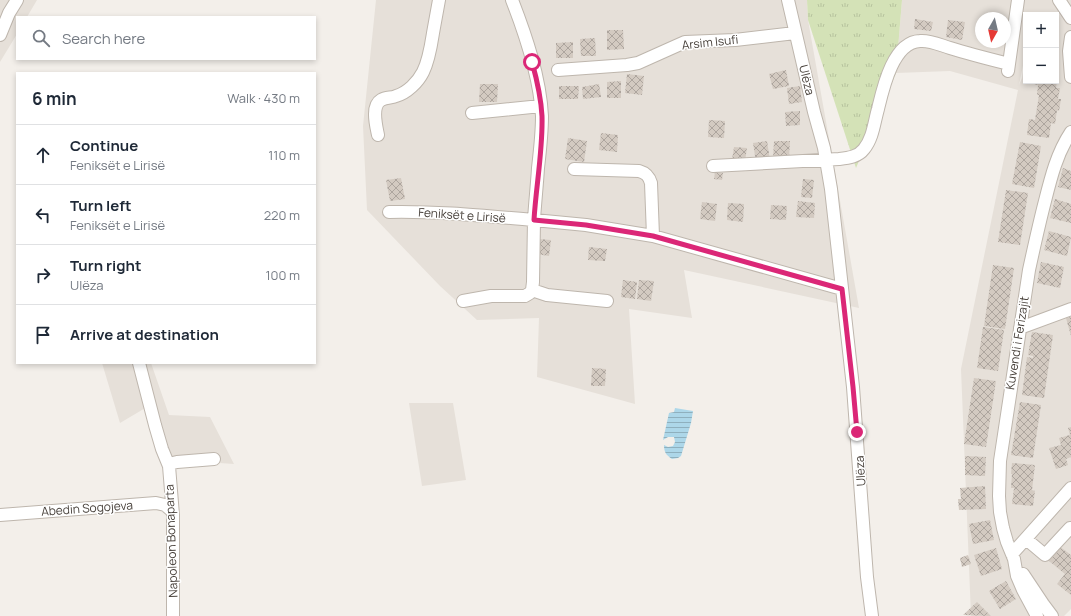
<!DOCTYPE html>
<meta charset="utf-8">
<style>
:root{--surface:#fff;--page:#f2f2f3;--text:#1f2937;--muted:#747a83;--line:#e0e1e3}
body{margin:0;font-family:Manrope,sans-serif;background:var(--page);color:var(--text)}
.controls{position:absolute;right:12px;top:12px;display:grid;overflow:hidden;border-radius:0px;box-shadow:0 2px 6px #0003}
.controls button{width:36px;height:36px;display:grid;place-items:center;padding:0;border:0;border-bottom:1px solid var(--line);background:var(--surface);color:var(--text);font:20px sans-serif}
.compass{position:absolute;left:975px;top:12px;width:36px;height:36px;border-radius:50%;background:var(--surface);box-shadow:0 2px 6px #0003;rotate:188deg}
.stop{position:absolute;width:12px;height:12px;margin:-9px;border:3px solid #db2777;border-radius:50%;background:#fff}
.stop.end{background:#db2777;border-color:#fff;box-shadow:0 1px 4px #0008}
.list{margin:0;padding:0;list-style:none}
h2{display:flex;justify-content:space-between;align-items:center;height:52px;margin:0;padding:0 16px;font-size:17px}
h2 small{font-size:13px;font-weight:400;color:var(--muted)}
.list li{display:grid;grid-template-columns:26px 1fr auto;gap:12px;align-items:center;box-sizing:border-box;height:60px;padding:0 16px;border-top:1px solid var(--line)}
.list b{display:block;font-size:15px;white-space:nowrap}
.list p{margin:0;font-size:13px;white-space:nowrap;color:var(--muted)}
.list em{font-size:13px;font-style:normal;color:var(--muted)}
.icon{flex:none;width:22px;height:22px;fill:none;stroke:currentColor;stroke-width:2;stroke-linecap:round;stroke-linejoin:round}
.map{position:relative;flex:none;width:1071px;height:616px;overflow:hidden}
.search{position:absolute;background:var(--surface);box-shadow:0 2px 6px #0003;left:16px;top:16px;width:300px;height:44px;display:flex;align-items:center;gap:10px;box-sizing:border-box;padding:0 14px;border-radius:0px;color:var(--muted);font-size:15px}
.panel{position:absolute;background:var(--surface);box-shadow:0 2px 6px #0003;left:16px;top:72px;width:300px;height:292px;border-radius:0px}
.map>svg:first-child{display:block}
.residential{fill:#e6e0d9;fill-rule:evenodd}
.grass{fill:url(#grass-tufts)}
.water{fill:url(#water-rules)}
.building{fill:url(#building-cross-hatch)}
.lines{fill:none;stroke-linecap:round;stroke-linejoin:round}
.minor-casing{stroke:#beb6ad;stroke-width:14}
.minor{stroke:#fff;stroke-width:12}
.route{stroke:#db2777;stroke-width:5}
.labels{text-anchor:middle;dominant-baseline:central;stroke-width:3;stroke-linejoin:round;paint-order:stroke}
.street-label{font-size:12px;fill:#463f39;stroke:#fff}
</style>
<div class="map">
<svg width="1071" height="616" viewBox="0 0 1071 616">
<defs>
<pattern id="grass-tufts" width="24" height="20" patternUnits="userSpaceOnUse"><rect width="24" height="20" fill="#d4e2b7"/><path d="M3 7l-1-3M5 7V3M7 7l1-3M15 17l-1-3M17 17v-4M19 17l1-3" fill="none" stroke="#b7c39e"/></pattern>
<pattern id="water-rules" width="6" height="5" patternUnits="userSpaceOnUse"><rect width="6" height="5" fill="#add7e9"/><path d="M0 2.5h6" fill="none" stroke="#8fb0be"/></pattern>
<pattern id="building-cross-hatch" width="8" height="8" patternUnits="userSpaceOnUse"><rect width="8" height="8" fill="#d3cac1"/><path d="M0 0l8 8M0 8l8-8" fill="none" stroke="#ada59e"/></pattern>
</defs>
<rect width="100%" height="100%" fill="#f3efea"/>
<path class="residential" d="M 0,0 L 37,0 L 27,17 L 17,17 L 17,34 L 0,62 Z
M 376,0 L 807,0 L 808,20 L 859,308 L 684,270 L 692,318 L 629,309 L 635,404 L 537,377 L 539,318 L 477,320 L 440,286 L 367,210 L 363,126 Z
M 902,0 L 1071,0 L 1071,609 L 1064,616 L 971,616 L 961,369 L 1018,90 L 950,71 L 896,73 ZM 1026,15 L 1056,15 L 1056,81 L 1026,81 L 1026,55 L 1022,78 L 1019,85 L 1026,51 ZM 981,18 L 1005,18 L 1005,42 L 981,42 Z
M 102,363 L 151,363 L 169,415 L 210,417 L 234,464 L 161,459 L 147,407 L 120,423 Z
M 409,403 L 453,403 L 466,480 L 422,486 Z"/>
<path class="grass" d="M 807,0 L 902,0 L 896,73 L 856,168 L 808,20 Z"/>
<path class="water" d="M 675,408 L 693,411 L 691,423 L 681,456 L 678,458 L 672,459 C 666,455 664,452 664,445 L 668,447 L 673,446 L 675,442 L 674,437 L 668,437 L 663,440 L 669,413 L 674,412 Z"/>
<path class="building" d="M 1038,12 L 1051,14 L 1051,15 L 1037,15 Z
M 1056,15 L 1059,16 L 1057,31 L 1056,31 Z
M 915,19 L 933,22 L 931,31 L 914,29 Z
M 948,20 L 965,22 L 962,40 L 946,37 Z
M 607,30 L 623,30 L 624,49 L 607,50 Z
M 595,38 L 596,56 L 581,56 L 580,39 Z
M 573,42 L 573,58 L 556,58 L 556,43 Z
M 786,70 L 789,86 L 773,89 L 769,74 Z
M 627,74 L 644,76 L 642,95 L 625,93 Z
M 621,81 L 621,98 L 607,98 L 607,82 Z
M 1035,81 L 1057,81 L 1056,88 L 1060,88 L 1058,99 L 1061,99 L 1059,111 L 1057,110 L 1055,124 L 1051,123 L 1049,138 L 1027,135 L 1029,119 L 1035,120 L 1039,95 L 1037,95 L 1038,85 L 1034,84 Z
M 480,84 L 498,84 L 497,102 L 479,102 Z
M 599,84 L 601,97 L 583,99 L 582,87 Z
M 559,86 L 579,86 L 578,99 L 559,99 Z
M 800,86 L 802,102 L 789,104 L 787,88 Z
M 800,111 L 800,125 L 786,126 L 785,112 Z
M 709,120 L 725,121 L 724,138 L 708,137 Z
M 601,133 L 618,135 L 617,152 L 599,150 Z
M 568,138 L 587,141 L 584,162 L 565,159 Z
M 767,141 L 770,160 L 756,162 L 753,143 Z
M 774,141 L 790,141 L 789,159 L 773,158 Z
M 1020,142 L 1041,146 L 1034,188 L 1012,184 Z
M 734,147 L 747,148 L 745,161 L 732,160 Z
M 1063,168 L 1071,171 L 1071,190 L 1058,187 Z
M 715,172 L 723,173 L 722,180 L 714,179 Z
M 401,178 L 405,199 L 390,201 L 386,180 Z
M 803,179 L 814,180 L 812,198 L 801,197 Z
M 1006,190 L 1028,193 L 1020,245 L 998,242 Z
M 1055,199 L 1071,204 L 1071,223 L 1050,218 Z
M 798,201 L 815,203 L 814,218 L 796,217 Z
M 702,202 L 717,204 L 715,221 L 700,219 Z
M 728,203 L 744,204 L 743,222 L 727,220 Z
M 771,205 L 787,206 L 786,220 L 770,219 Z
M 1049,231 L 1071,237 L 1067,256 L 1044,250 Z
M 538,239 L 551,240 L 549,256 L 536,254 Z
M 589,247 L 607,249 L 605,261 L 588,260 Z
M 1041,262 L 1064,267 L 1060,288 L 1037,283 Z
M 993,265 L 1014,268 L 1005,329 L 984,326 Z
M 623,280 L 637,282 L 635,299 L 621,297 Z
M 639,280 L 654,281 L 651,301 L 637,299 Z
M 1071,317 L 1071,336 L 1066,318 Z
M 983,327 L 1004,330 L 998,371 L 977,368 Z
M 1032,332 L 1053,335 L 1044,398 L 1022,395 L 1027,357 L 1033,358 L 1033,356 L 1028,355 Z
M 592,368 L 606,369 L 605,386 L 591,386 Z
M 974,378 L 996,381 L 986,447 L 964,444 Z
M 1020,402 L 1041,405 L 1033,458 L 1011,455 Z
M 1071,427 L 1071,457 L 1066,459 L 1068,465 L 1056,469 L 1049,448 L 1061,445 L 1059,438 L 1070,435 L 1068,428 Z
M 965,456 L 986,457 L 985,476 L 965,475 Z
M 1012,463 L 1035,465 L 1032,490 L 1035,491 L 1033,506 L 1012,504 L 1014,488 L 1011,488 L 1012,474 L 1011,474 Z
M 985,486 L 986,509 L 959,510 L 958,499 L 961,499 L 960,488 Z
M 990,520 L 994,540 L 973,544 L 969,524 Z
M 1059,546 L 1071,555 L 1071,595 L 1057,584 L 1065,574 L 1048,560 Z
M 996,548 L 1002,569 L 981,576 L 974,555 Z
M 968,555 L 971,564 L 962,567 L 960,558 Z
M 1006,581 L 1016,599 L 1000,609 L 989,591 Z
M 977,602 L 991,616 L 963,615 Z"/>
<g class="lines">
<g class="minor-casing">
<path id="minor" d="M 512,0 C 526,36 540,77 542,116 C 542,133 540,151 538,168 C 537,185 535,203 534,220 L 586,225 L 653,236 L 842,289
M 788,0 L 814,112 L 824,148 L 831,189 L 853,387 L 867,577 L 872,616
M 1059,0 L 1071,18
M 0,35 L 9,13 L 17,0
M 1071,37 L 1069,51 L 1071,77
M 558,70 L 627,65 L 638,63 L 676,46 L 685,42 L 735,40 L 795,33
M 1008,71 L 1018,0
M 472,113 L 541,106
M 378,135 C 376,125 371,106 381,100 C 386,97 392,98 396,96 C 407,93 418,82 423,72 C 429,60 431,46 433,33 C 435,22 437,11 439,0
M 713,166 L 839,159 C 848,158 858,157 864,149 C 873,138 874,123 878,109 C 883,88 893,42 920,41 C 930,40 940,45 950,48 C 969,54 989,59 1009,64
M 574,169 L 639,171 C 646,173 649,176 651,183 L 653,236
M 389,212 C 438,211 486,216 534,220 L 533,282 L 532,290 L 530,293 L 525,296 L 491,296 L 463,301
M 532,290 L 547,295 L 607,301
M 1020,328 L 1071,309
M 139,363 L 155,425 L 162,449 L 169,466 L 173,515 L 173,616
M 169,466 L 173,463 L 177,462 L 214,459
M 0,515 L 156,503 L 165,505 L 172,511
M 1026,539 L 1045,555 L 1070,528
M 1012,554 L 1071,488
M 1023,574 L 1043,604 L 1052,616
M 1037,616 L 1023,590 L 1017,576 L 1014,559 L 1007,542 L 1003,528 L 1000,512 L 999,496 L 1000,461 L 1029,270 C 1034,247 1039,224 1045,201 C 1051,177 1057,153 1071,132"/>
</g>
<use href="#minor" class="minor"/>
</g>
<g class="lines">
<path class="route" d="M 532,62 C 537,80 541,98 542,116 C 543,150 536,186 534,220 L 586,225 L 653,236 L 842,289 L 853,387 L 857,432"/>
</g>
<g class="labels">
<g class="street-label">
<text transform="translate(710 42) rotate(-6)">Arsim Isufi</text>
<text transform="translate(807 80) rotate(76)">Ulëza</text>
<text transform="translate(462 215) rotate(4)">Feniksët e Lirisë</text>
<text transform="translate(1017 343) rotate(-81)">Kuvendi i Ferizajit</text>
<text transform="translate(860 471) rotate(-94)">Ulëza</text>
<text transform="translate(87 508) rotate(-4)">Abedin Sogojeva</text>
<text transform="translate(171 541) rotate(-92)">Napoleon Bonaparta</text>
</g>
</g>
</svg>
<div class="controls">
<button>+</button>
<button>−</button>
</div>
<svg class="compass" viewBox="-18 -18 36 36"><path d="M0-13l5 13h-10z" fill="#e53935"/><path d="M0 13l5-13h-10z" fill="#747a83"/></svg>
<div class="stop" style="left:532px;top:62px"></div>
<div class="stop end" style="left:857px;top:432px"></div>
<div class="search"><svg class="icon" aria-label="search" viewBox="0 0 24 24"><circle cx="10" cy="10" r="6"/><path d="M15 15l6 6"/></svg>Search here</div>
<section class="panel">
<h2>6 min<small>Walk · 430 m</small></h2>
<ul class="list">
<li><svg class="icon" aria-label="ahead" viewBox="0 0 24 24"><path d="M12 20V5M6 11l6-6 6 6"/></svg><div><b>Continue</b><p>Feniksët e Lirisë</p></div><em>110 m</em></li>
<li><svg class="icon" aria-label="left" viewBox="0 0 24 24"><path d="M17 20v-9H6M10 6l-5 5 5 5"/></svg><div><b>Turn left</b><p>Feniksët e Lirisë</p></div><em>220 m</em></li>
<li><svg class="icon" aria-label="right" viewBox="0 0 24 24"><path d="M7 20v-9h11M14 6l5 5-5 5"/></svg><div><b>Turn right</b><p>Ulëza</p></div><em>100 m</em></li>
<li><svg class="icon" aria-label="arrive" viewBox="0 0 24 24"><path d="M6 21V4h12l-3 4 3 4H6"/></svg><div><b>Arrive at destination</b></div></li>
</ul>
</section>
</div>
